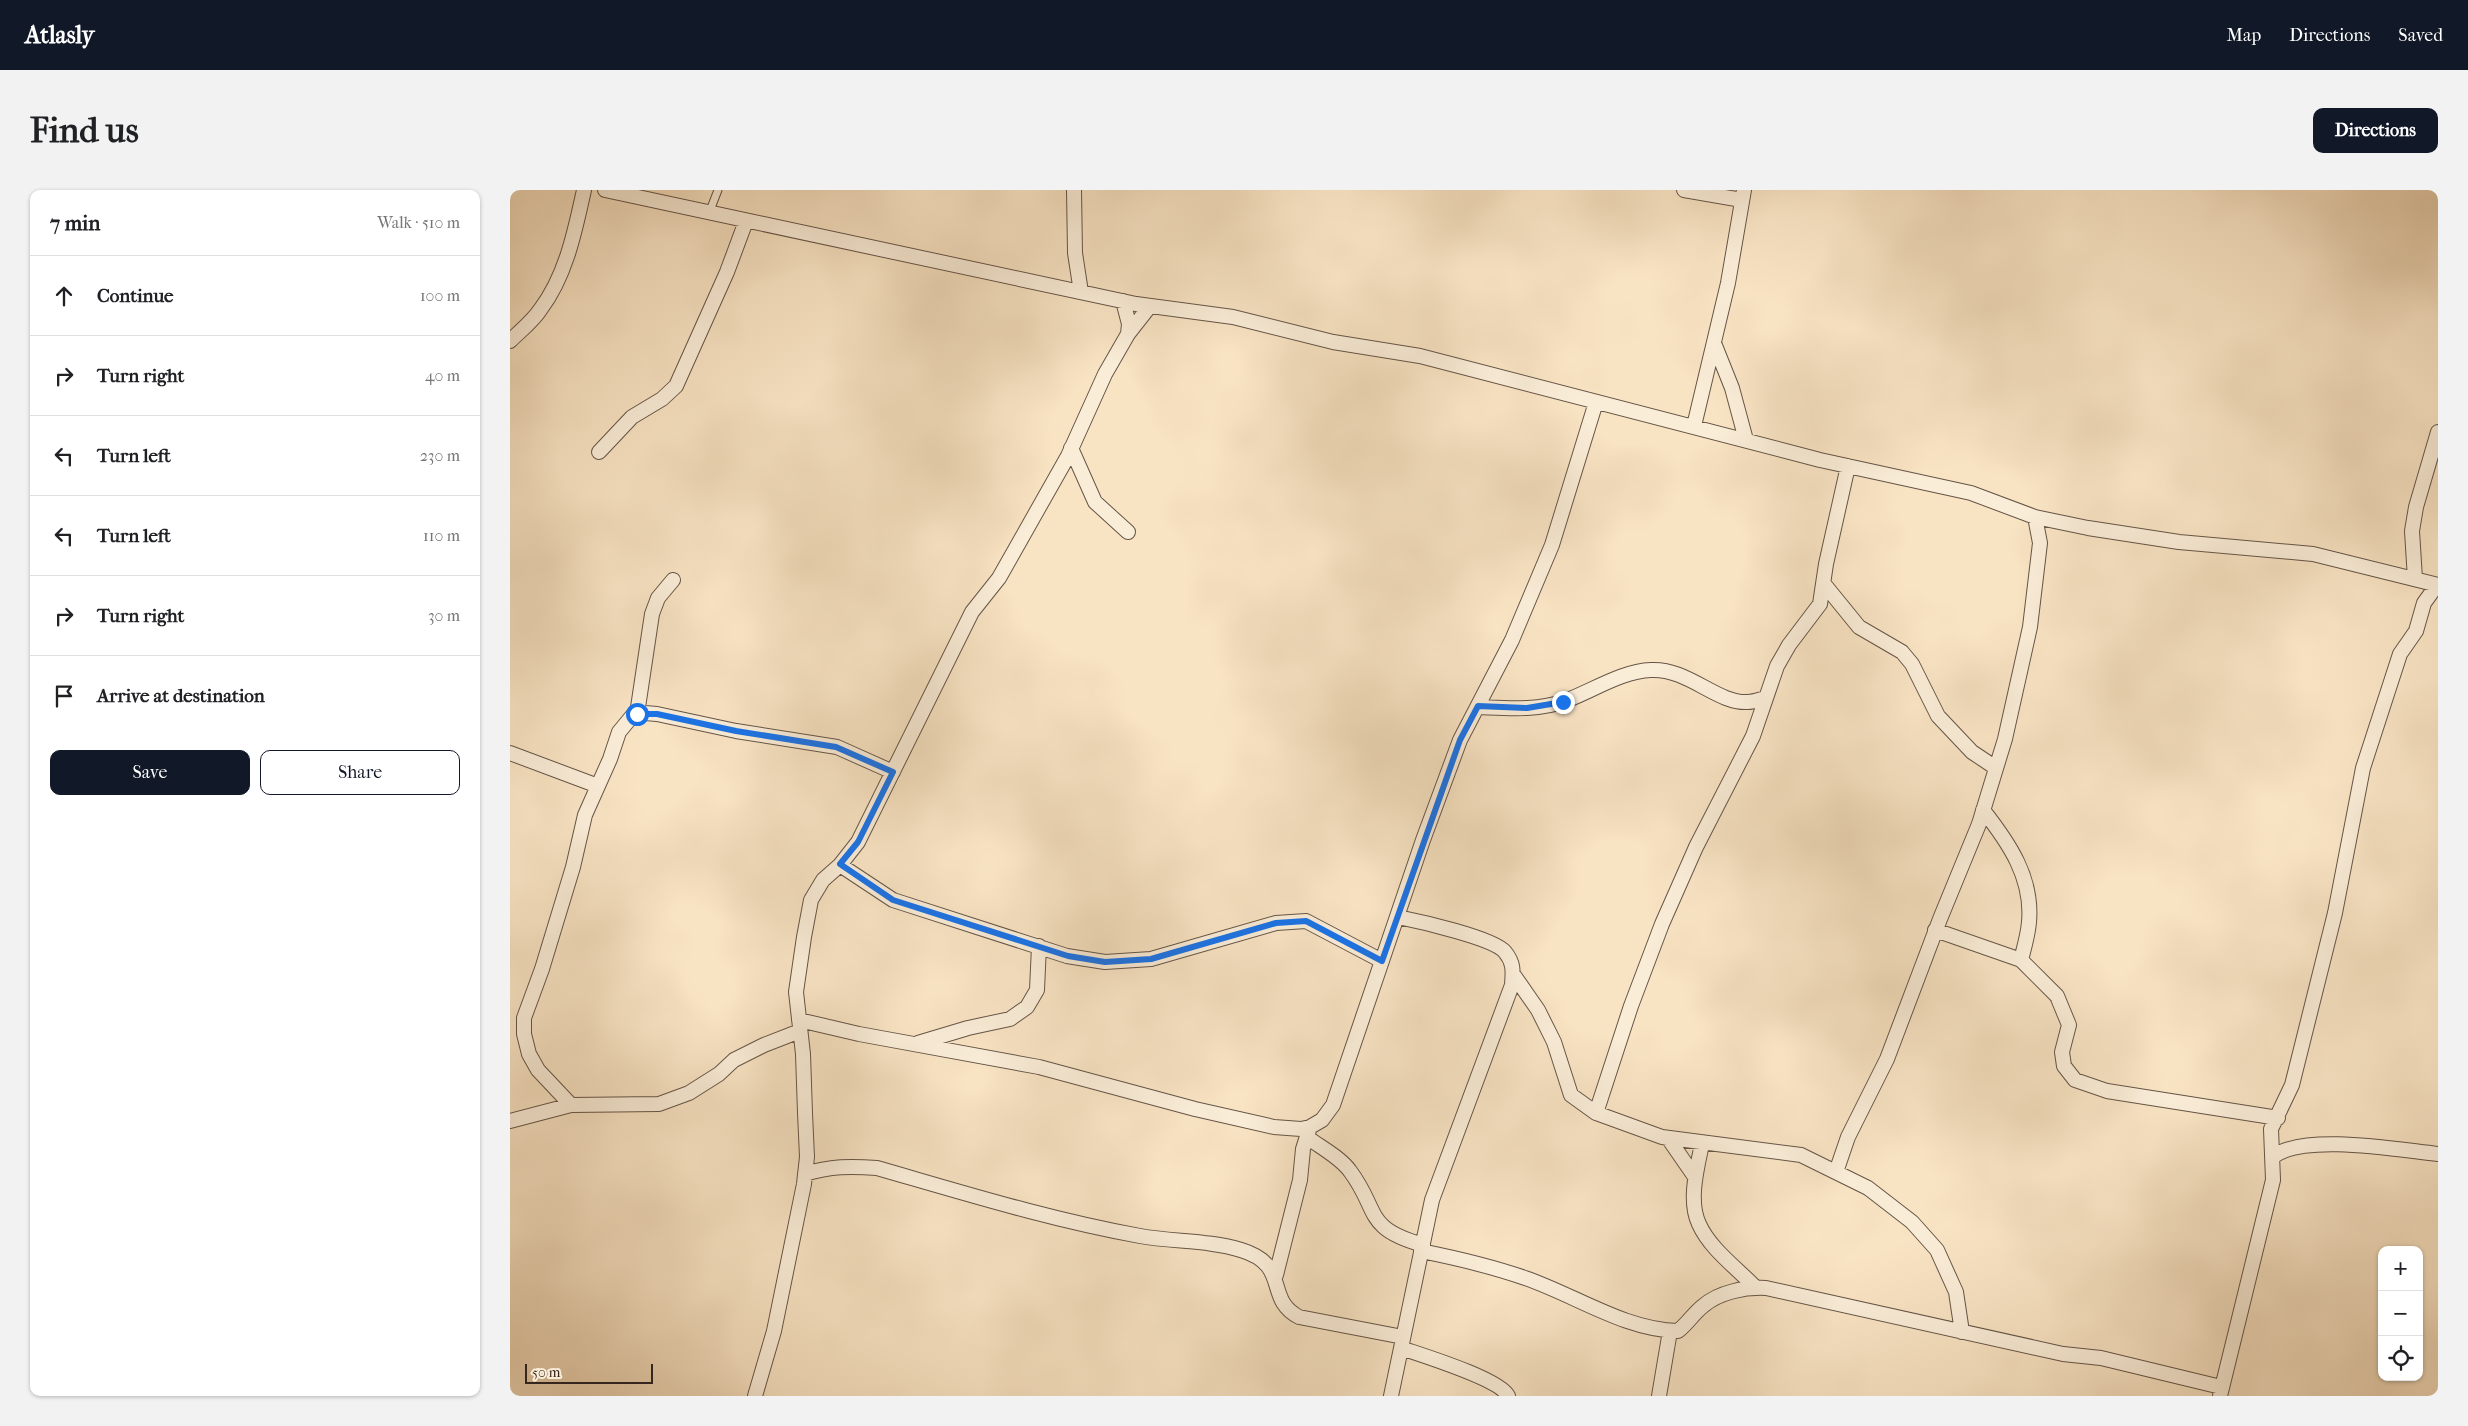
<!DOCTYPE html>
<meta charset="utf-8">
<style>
:root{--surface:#fff;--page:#f2f2f2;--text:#202124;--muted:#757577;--line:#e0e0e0;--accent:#111827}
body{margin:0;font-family:"IM FELL French Canon",serif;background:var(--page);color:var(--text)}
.controls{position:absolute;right:15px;bottom:15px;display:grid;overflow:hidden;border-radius:10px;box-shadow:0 1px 4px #0004}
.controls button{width:45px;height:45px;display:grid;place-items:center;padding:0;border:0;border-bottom:1px solid var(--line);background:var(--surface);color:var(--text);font:25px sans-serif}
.scale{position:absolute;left:15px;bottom:12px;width:128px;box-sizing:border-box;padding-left:5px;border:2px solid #36261e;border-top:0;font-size:14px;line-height:18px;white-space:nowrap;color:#36261e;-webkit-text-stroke:4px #faedd8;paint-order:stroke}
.stop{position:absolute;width:15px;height:15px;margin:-11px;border:4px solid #1a73e8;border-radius:50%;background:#fff}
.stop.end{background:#1a73e8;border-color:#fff;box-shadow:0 1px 5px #0008}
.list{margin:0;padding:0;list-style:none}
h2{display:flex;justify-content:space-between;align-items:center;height:65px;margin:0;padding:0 20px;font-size:21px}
h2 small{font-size:16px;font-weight:400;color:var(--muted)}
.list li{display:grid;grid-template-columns:32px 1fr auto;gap:15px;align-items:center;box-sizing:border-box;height:80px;padding:0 20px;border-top:1px solid var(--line)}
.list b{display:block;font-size:19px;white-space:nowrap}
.list em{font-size:16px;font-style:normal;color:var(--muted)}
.actions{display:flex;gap:10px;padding:15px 20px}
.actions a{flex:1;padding:11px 0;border:1px solid var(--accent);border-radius:10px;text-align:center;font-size:18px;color:var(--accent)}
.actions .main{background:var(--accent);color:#fff}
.icon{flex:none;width:28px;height:28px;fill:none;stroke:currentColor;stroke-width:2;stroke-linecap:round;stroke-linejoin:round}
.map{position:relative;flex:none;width:1928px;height:1206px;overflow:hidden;border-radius:10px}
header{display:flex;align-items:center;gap:30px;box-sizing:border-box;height:70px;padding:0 25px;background:var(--accent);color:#fff}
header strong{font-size:24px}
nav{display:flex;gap:28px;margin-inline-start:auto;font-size:18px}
.intro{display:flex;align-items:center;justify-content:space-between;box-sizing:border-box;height:120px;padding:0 30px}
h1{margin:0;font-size:35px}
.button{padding:12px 22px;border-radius:10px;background:var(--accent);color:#fff;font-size:18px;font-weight:700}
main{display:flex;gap:30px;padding:0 30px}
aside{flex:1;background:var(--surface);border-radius:10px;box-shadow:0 1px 4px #0004}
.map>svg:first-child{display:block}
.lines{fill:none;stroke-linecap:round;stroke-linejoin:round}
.service-casing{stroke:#665547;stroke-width:9}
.minor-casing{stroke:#665547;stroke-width:16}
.service{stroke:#faedd8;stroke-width:7}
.minor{stroke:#faedd8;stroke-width:14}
.route{stroke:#1a73e8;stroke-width:6}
</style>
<header>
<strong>Atlasly</strong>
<nav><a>Map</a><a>Directions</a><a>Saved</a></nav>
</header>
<div class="intro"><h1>Find us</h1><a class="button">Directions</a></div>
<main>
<aside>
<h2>7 min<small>Walk · 510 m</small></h2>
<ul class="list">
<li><svg class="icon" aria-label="ahead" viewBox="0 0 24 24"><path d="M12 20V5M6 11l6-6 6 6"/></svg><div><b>Continue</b></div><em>100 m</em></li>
<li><svg class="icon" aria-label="right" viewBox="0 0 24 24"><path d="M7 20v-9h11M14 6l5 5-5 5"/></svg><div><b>Turn right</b></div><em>40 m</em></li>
<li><svg class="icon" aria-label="left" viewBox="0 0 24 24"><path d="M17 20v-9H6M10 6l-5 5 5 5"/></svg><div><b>Turn left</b></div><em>230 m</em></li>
<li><svg class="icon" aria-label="left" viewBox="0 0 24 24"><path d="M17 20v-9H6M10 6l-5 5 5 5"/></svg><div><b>Turn left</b></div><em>110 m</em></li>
<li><svg class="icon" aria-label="right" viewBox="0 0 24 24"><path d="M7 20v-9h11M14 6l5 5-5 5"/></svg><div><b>Turn right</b></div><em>30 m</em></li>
<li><svg class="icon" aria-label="arrive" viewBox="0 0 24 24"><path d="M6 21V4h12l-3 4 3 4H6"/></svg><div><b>Arrive at destination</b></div></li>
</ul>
<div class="actions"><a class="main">Save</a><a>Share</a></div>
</aside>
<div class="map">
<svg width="1928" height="1206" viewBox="0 0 1928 1206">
<rect width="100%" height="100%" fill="#f8e3c3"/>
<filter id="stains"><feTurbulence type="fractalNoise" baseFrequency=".004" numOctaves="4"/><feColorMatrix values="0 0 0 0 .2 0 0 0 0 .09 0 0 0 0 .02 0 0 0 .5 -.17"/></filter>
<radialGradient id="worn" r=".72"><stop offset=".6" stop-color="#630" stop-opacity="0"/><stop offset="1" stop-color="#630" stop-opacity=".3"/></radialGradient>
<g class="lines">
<g class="service-casing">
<path id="service" d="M 199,23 L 208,0"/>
</g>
<g class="minor-casing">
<path id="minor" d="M 95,0 L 626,114 L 723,127 L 823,152 L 910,166 L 1310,270 L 1461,303 L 1525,327 L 1578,338 L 1669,352 L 1803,364 L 1928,395
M 564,0 L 565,63 L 571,102
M 1174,0 L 1232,10
M 613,111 L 619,134 L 618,144
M 0,151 C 10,141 22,132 30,120 C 56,86 65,41 74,0
M 1204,153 L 1222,198 L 1236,250
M 1184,236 L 1218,93 L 1234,0
M 561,258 L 585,312 L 618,342
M 89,262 L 122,227 L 152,209 L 166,196 L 217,82 L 236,31
M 1905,389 L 1902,341 L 1906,317 L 1928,242
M 1314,394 L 1349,437 L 1392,462 L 1402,474 L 1428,526 L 1462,562 L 1486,578
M 968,517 C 996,518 1028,521 1055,511 C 1082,501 1112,481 1141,480 C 1178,478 1207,514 1238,512 C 1244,512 1251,509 1256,508
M 127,524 L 142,424 L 148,408 L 163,390
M 0,563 L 88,596
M 1473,620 C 1499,653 1523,688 1519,732 C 1518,745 1514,758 1511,770
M 330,675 L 383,710 L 557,766 L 595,772 L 641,769 L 766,733 L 796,731 L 872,771
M 1425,740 L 1511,770 L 1547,806 L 1559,835 L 1552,862 L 1554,876 L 1565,890 L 1597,901 L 1768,928
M 1003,784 L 1028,820 L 1044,852 L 1061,905 L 1086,923 L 1152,947 L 1291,965 L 1358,998 L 1402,1032 L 1427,1060 L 1446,1102 L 1452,1142
M 289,830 L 349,844 L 529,877 L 685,919 L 764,937 L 791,939 L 800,937 L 812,930 L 823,915 L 913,650 L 950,550 L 1002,450 L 1042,355 L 1086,212
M 408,853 L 458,838 L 500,829 L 517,817 L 527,800 L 529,756
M 61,915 L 28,880 L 19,864 L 14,844 L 14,828 L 32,779 L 63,677 L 75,625 L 100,569 L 109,542 L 123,525 L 135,523 L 147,524 L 226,541 L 327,557 L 383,582
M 1086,923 L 1121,816 L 1152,734 L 1186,657 L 1243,546 L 1267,476 L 1279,455 L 1310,414 L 1316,374 L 1338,276
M 0,931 L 61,915 L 149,914 L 179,903 L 209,884 L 224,870 L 254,855 L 290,841
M 797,947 C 810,957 830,967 840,981 C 870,1021 853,1038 913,1055
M 1158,948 L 1185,987
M 1192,954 C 1187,978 1178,1011 1189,1034 C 1200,1059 1227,1078 1246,1098
M 1764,966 C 1796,943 1889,960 1928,964
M 1326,982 L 1338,947 L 1377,869 L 1430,729 L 1469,634 L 1495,549 L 1520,437 L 1530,353 L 1525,327
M 295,984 C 320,976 341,976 367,978 C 454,1003 541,1030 630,1046 C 663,1052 699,1050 731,1060 C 781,1075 754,1109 789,1127 L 893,1147
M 911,1061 C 946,1068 981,1076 1015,1088 C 1065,1105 1115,1140 1168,1141 C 1177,1134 1184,1123 1193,1116 C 1209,1102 1235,1097 1256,1098 L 1553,1164 L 1591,1168 L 1711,1197
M 766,1085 L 790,990 L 793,959 L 799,940
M 891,1158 C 911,1165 990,1189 998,1206
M 245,1206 L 264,1141 L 294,994 L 297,967 L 295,923 L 293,864 L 286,802 L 294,747 L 301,710 L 313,690 L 330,675 L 348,652 L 462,422 L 489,388 L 558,266 L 595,184 L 618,144 L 640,116
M 881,1206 L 922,1010 L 1002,795 C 1003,781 1004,773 995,762 C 984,748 908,731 888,727
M 1149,1206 L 1160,1141
M 1710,1206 L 1763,990 L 1761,939 L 1782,895 L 1825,723 L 1853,578 L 1890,464 L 1906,441 L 1914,413 L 1927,395"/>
</g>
<use href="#service" class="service"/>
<use href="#minor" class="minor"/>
</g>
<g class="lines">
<path class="route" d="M 127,524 L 147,524 L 226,541 L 326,557 L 383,582 L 348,652 L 330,674 L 383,710 L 558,766 L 595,772 L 641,769 L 766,733 L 796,731 L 872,771 L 950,550 L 968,516 L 1017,518 L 1053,512"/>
</g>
<rect width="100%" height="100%" filter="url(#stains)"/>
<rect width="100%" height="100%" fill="url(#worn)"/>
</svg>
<div class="controls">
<button>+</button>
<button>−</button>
<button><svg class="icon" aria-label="locate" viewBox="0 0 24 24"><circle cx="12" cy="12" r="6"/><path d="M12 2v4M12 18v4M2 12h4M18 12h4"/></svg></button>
</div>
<div class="scale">50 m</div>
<div class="stop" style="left:127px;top:524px"></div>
<div class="stop end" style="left:1053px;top:512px"></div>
</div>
</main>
